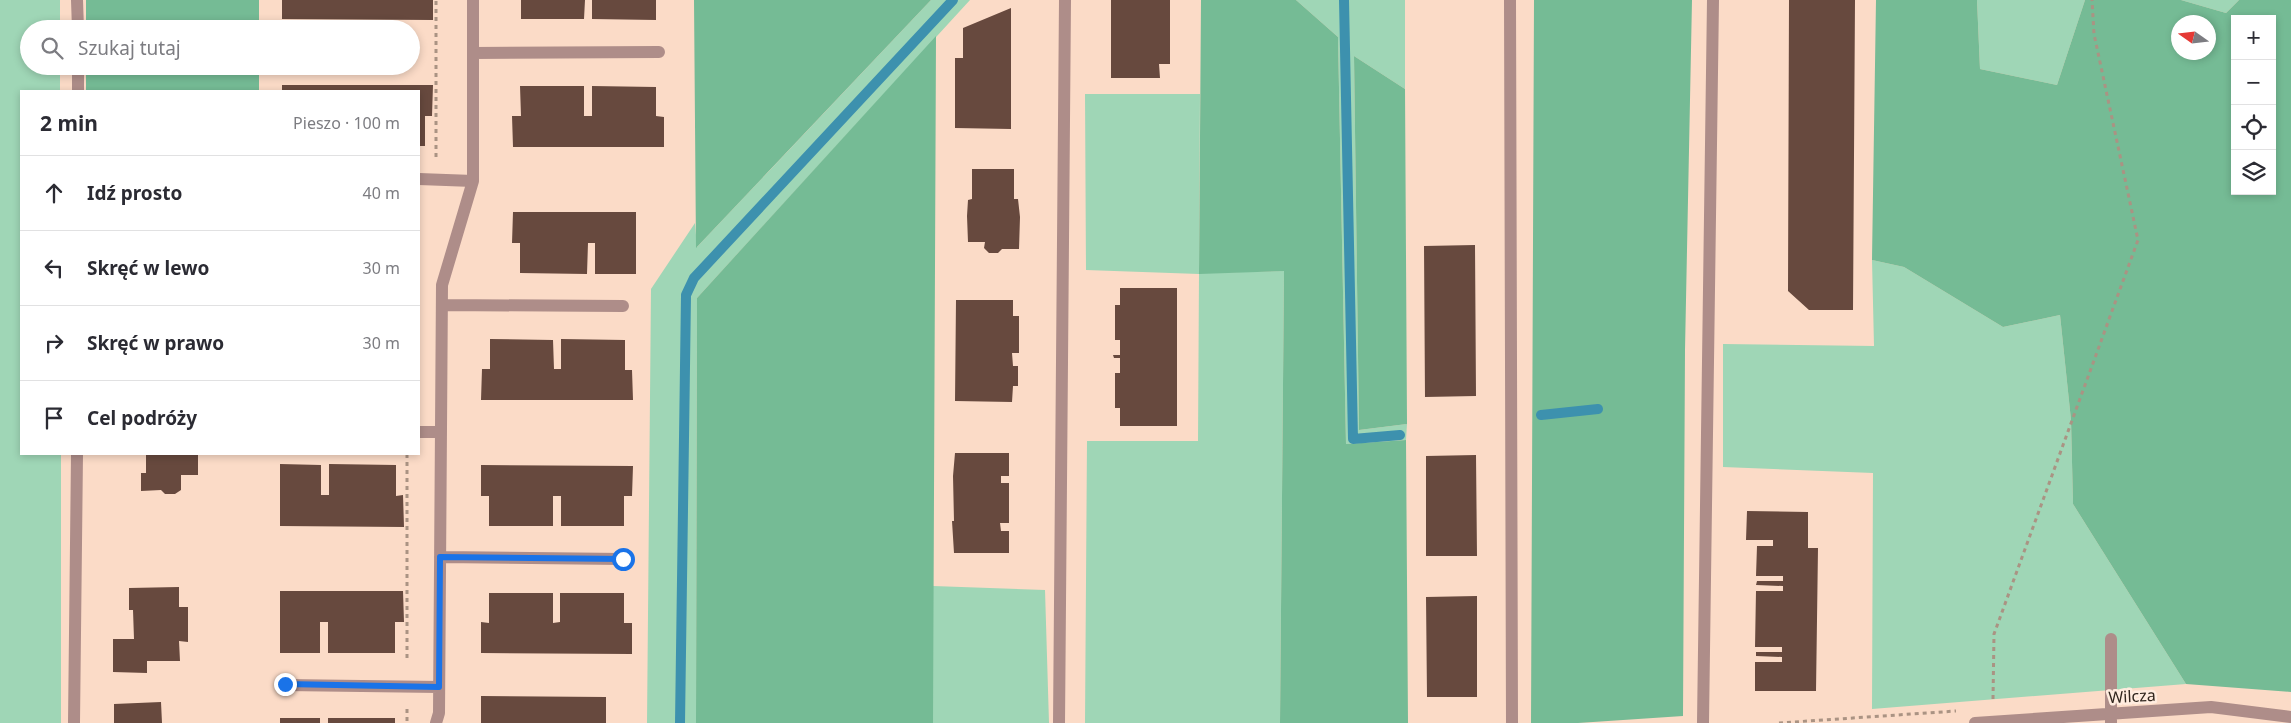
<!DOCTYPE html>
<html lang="pl">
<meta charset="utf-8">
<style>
:root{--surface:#fff;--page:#f2f2f3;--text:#2b2b33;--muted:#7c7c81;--line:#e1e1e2}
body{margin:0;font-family:"Noto Sans",sans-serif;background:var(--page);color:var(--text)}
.controls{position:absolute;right:15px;top:15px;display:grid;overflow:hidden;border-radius:0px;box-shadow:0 2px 8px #0003}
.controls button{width:45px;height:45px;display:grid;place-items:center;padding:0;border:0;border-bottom:1px solid var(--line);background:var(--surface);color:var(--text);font:25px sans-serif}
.compass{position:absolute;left:2171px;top:15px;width:45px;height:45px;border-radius:50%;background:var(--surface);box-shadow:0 2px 8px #0003;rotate:284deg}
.stop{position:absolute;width:15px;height:15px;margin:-11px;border:4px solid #1a73e8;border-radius:50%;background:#fff}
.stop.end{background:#1a73e8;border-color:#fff;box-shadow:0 1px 5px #0008}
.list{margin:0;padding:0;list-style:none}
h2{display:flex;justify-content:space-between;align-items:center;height:65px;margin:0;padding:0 20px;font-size:21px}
h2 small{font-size:16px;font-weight:400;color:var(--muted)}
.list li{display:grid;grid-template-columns:32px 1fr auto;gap:15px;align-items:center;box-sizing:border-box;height:75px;padding:0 20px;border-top:1px solid var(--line)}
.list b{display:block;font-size:19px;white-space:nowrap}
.list em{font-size:16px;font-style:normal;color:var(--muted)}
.icon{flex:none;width:28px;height:28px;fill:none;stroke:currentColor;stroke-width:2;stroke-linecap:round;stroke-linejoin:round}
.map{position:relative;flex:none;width:2291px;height:723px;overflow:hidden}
.search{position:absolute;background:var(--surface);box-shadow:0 2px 8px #0003;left:20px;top:20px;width:400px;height:55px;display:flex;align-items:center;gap:12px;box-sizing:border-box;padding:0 18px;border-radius:28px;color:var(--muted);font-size:19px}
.panel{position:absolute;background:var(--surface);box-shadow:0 2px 8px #0003;left:20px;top:90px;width:400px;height:365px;border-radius:0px}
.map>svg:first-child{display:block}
.green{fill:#9fd6b6}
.forest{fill:#75bb95;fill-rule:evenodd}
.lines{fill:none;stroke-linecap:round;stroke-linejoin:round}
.stream{stroke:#3d91ae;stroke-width:10}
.building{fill:#67493e}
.path{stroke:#aa9383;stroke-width:3;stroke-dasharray:4 4;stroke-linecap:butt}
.minor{stroke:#ae8d89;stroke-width:12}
.route{stroke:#1a73e8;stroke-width:6}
.labels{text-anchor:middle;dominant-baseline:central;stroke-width:5;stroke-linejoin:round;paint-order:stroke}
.street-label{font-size:16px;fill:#30251d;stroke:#ffecdf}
</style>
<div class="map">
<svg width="2291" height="723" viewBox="0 0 2291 723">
<rect width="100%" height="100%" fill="#fbdbc7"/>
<path class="green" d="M 0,0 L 60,0 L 60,29 L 29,29 L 29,66 L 60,66 L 60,91 L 21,91 L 21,454 L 61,454 L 61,723 L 0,723 Z
M 931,0 L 970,0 L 697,298 L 696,723 L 647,723 L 651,289 L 695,223 L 697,247 Z
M 1296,0 L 1405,0 L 1405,89 L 1354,56 L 1359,430 L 1407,424 L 1406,440 L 1346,444 L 1338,37 Z
M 1977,0 L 2085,0 L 2057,85 L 1980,69 Z
M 2181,0 L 2239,0 L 2226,13 Z
M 1085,94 L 1200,94 L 1199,273 L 1284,271 L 1280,723 L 1085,723 L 1087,441 L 1198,441 L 1199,274 L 1086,270 Z
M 1872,260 L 1904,267 L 2003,327 L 2060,315 L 2071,420 L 2073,504 L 2186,684 L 1872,709 L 1873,473 L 1723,467 L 1723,344 L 1874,346 Z
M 933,586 L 1045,590 L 1049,723 L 933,723 Z"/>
<path class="forest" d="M 86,0 L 259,0 L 259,29 L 86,29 Z
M 694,0 L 931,0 L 696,248 Z
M 1201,0 L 1296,0 L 1338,37 L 1346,444 L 1406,440 L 1408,723 L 1280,723 L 1284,271 L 1199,274 Z
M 1534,0 L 1692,0 L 1685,350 L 1683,716 L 1578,723 L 1531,723 Z
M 1876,0 L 1977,0 L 1980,69 L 2057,85 L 2085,0 L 2181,0 L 2226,13 L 2239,0 L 2291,0 L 2291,692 L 2186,684 L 2073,504 L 2071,420 L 2060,315 L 2003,327 L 1904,267 L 1872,260 ZM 2235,19 L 2272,19 L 2272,191 L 2235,191 ZM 2178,22 L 2208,22 L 2208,52 L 2178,52 Z
M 936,36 L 933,723 L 696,723 L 697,298 Z
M 1354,56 L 1405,89 L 1407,424 L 1359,430 Z
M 86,66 L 259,66 L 259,91 L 86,91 Z"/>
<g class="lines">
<path class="stream" d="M 1344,0 L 1353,439 L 1400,435
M 1541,415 L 1598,409
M 680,723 L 686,295 L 694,278 L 953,0"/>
</g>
<path class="building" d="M 282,0 L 433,0 L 433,20 L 282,19 Z
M 521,0 L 585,0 L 584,19 L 521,19 Z
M 592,0 L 656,0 L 656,20 L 592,19 Z
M 1111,0 L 1170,0 L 1170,64 L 1159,64 L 1160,78 L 1111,78 Z
M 1789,0 L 1855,0 L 1853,310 L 1809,310 L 1788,291 Z
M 1011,8 L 1011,129 L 955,128 L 955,58 L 963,58 L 963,28 Z
M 282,85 L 433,85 L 432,116 L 425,116 L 425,146 L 419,146 L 419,91 L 282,91 Z
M 520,86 L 584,86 L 584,116 L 592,116 L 592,86 L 656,87 L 656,116 L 664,117 L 664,147 L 513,147 L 512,116 L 521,116 Z
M 972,169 L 1014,169 L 1014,199 L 1018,199 L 1020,217 L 1019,249 L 1002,249 L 998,253 L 989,253 L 984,248 L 985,242 L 968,242 L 967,216 L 968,200 L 972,199 Z
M 513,212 L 636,212 L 636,274 L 595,274 L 595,243 L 588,243 L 587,274 L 520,273 L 520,243 L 512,243 Z
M 1475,245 L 1476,396 L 1425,397 L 1424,246 Z
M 1120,288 L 1177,288 L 1177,426 L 1120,426 L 1120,408 L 1115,408 L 1115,373 L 1120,373 L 1120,358 L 1114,358 L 1113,355 L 1120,355 L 1120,340 L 1115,340 L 1115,305 L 1120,305 Z
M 956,300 L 1013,300 L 1013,316 L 1019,316 L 1019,353 L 1012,353 L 1013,366 L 1018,366 L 1018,386 L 1013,386 L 1012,402 L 955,401 Z
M 490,339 L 553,340 L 554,369 L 561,369 L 561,339 L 625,340 L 625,370 L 632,370 L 633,400 L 481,400 L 482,369 L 490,369 Z
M 955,453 L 1009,453 L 1009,476 L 1001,476 L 1001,483 L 1009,483 L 1009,523 L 1000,523 L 1001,531 L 1009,531 L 1009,553 L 954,553 L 952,521 L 954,521 L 953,476 Z
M 146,454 L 198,454 L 198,475 L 181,475 L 181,490 L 175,494 L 165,494 L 161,490 L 141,491 L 141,473 L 146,473 Z
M 1476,455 L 1477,556 L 1426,556 L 1426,456 Z
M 280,464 L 321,465 L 321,495 L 329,495 L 329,464 L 396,465 L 396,496 L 403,495 L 404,527 L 280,526 Z
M 481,465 L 633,466 L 632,496 L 624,496 L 624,526 L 561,526 L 561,496 L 553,496 L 553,526 L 489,526 L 489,496 L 481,496 Z
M 1747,511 L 1808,512 L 1808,548 L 1818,548 L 1816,691 L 1755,691 L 1755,662 L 1782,662 L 1782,657 L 1756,656 L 1756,652 L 1782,652 L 1782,647 L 1755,647 L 1756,591 L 1783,591 L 1783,586 L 1756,585 L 1757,581 L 1783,581 L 1783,576 L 1756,576 L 1757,546 L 1773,546 L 1773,540 L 1746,540 Z
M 179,587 L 179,607 L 188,607 L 188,642 L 179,641 L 180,661 L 147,661 L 147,673 L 113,672 L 113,639 L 134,639 L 133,610 L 129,610 L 129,588 Z
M 280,591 L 403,591 L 404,622 L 395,622 L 395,653 L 328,653 L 328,622 L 320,622 L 320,653 L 280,653 Z
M 489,593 L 553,593 L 553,623 L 560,622 L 560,593 L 624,593 L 624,623 L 632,623 L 632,654 L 481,653 L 481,622 L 489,623 Z
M 1477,596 L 1477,697 L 1427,697 L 1426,597 Z
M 481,696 L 606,697 L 606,723 L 481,723 Z
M 161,702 L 162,723 L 114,723 L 114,704 Z
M 280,718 L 320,718 L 320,723 L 280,723 Z
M 328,718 L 395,718 L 395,723 L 328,723 Z"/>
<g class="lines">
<path class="path" d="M 436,157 L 436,0
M 407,454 L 407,662
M 1993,699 L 1994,634 L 2138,240 L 2094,34 L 2092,0
M 407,709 L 407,723
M 1779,723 L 1956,711"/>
<path class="minor" d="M 77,0 L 78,29
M 1510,0 L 1512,723
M 473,53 L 659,52
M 78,66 L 78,91
M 419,179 L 473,181
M 442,305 L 623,306
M 419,432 L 441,432
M 440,557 L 623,559
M 2111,639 L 2111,723
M 285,685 L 439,687
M 74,723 L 77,454
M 436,723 L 439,713 L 442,285 L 473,181 L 473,0
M 1059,723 L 1065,0
M 1703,723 L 1713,0
M 1975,723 L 2211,707 L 2291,717"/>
</g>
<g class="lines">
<path class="route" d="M 285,684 L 439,687 L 440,557 L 623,559"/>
</g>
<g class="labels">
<g class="street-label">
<text transform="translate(2132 696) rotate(-3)">Wilcza</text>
</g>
</g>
</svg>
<div class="controls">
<button>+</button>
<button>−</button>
<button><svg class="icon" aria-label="locate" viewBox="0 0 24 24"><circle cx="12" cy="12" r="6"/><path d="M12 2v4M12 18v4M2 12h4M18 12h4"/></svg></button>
<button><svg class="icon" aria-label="layers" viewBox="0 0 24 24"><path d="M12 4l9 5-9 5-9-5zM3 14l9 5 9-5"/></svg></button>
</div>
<svg class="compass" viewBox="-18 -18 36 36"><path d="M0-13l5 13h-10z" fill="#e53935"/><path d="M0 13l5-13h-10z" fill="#7c7c81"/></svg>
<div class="stop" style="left:623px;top:559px"></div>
<div class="stop end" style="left:285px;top:684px"></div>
<div class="search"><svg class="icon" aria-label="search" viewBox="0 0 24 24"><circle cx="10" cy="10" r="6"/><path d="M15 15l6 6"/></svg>Szukaj tutaj</div>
<section class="panel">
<h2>2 min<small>Pieszo · 100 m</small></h2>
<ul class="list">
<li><svg class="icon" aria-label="ahead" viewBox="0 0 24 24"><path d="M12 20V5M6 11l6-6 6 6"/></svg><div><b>Idź prosto</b></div><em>40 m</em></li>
<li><svg class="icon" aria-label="left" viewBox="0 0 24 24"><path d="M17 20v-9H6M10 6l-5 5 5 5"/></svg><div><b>Skręć w lewo</b></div><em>30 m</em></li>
<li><svg class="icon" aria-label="right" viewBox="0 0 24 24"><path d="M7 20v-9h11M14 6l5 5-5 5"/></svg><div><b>Skręć w prawo</b></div><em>30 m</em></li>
<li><svg class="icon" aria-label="arrive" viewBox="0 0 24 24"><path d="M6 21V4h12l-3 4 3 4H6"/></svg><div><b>Cel podróży</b></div></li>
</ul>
</section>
</div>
